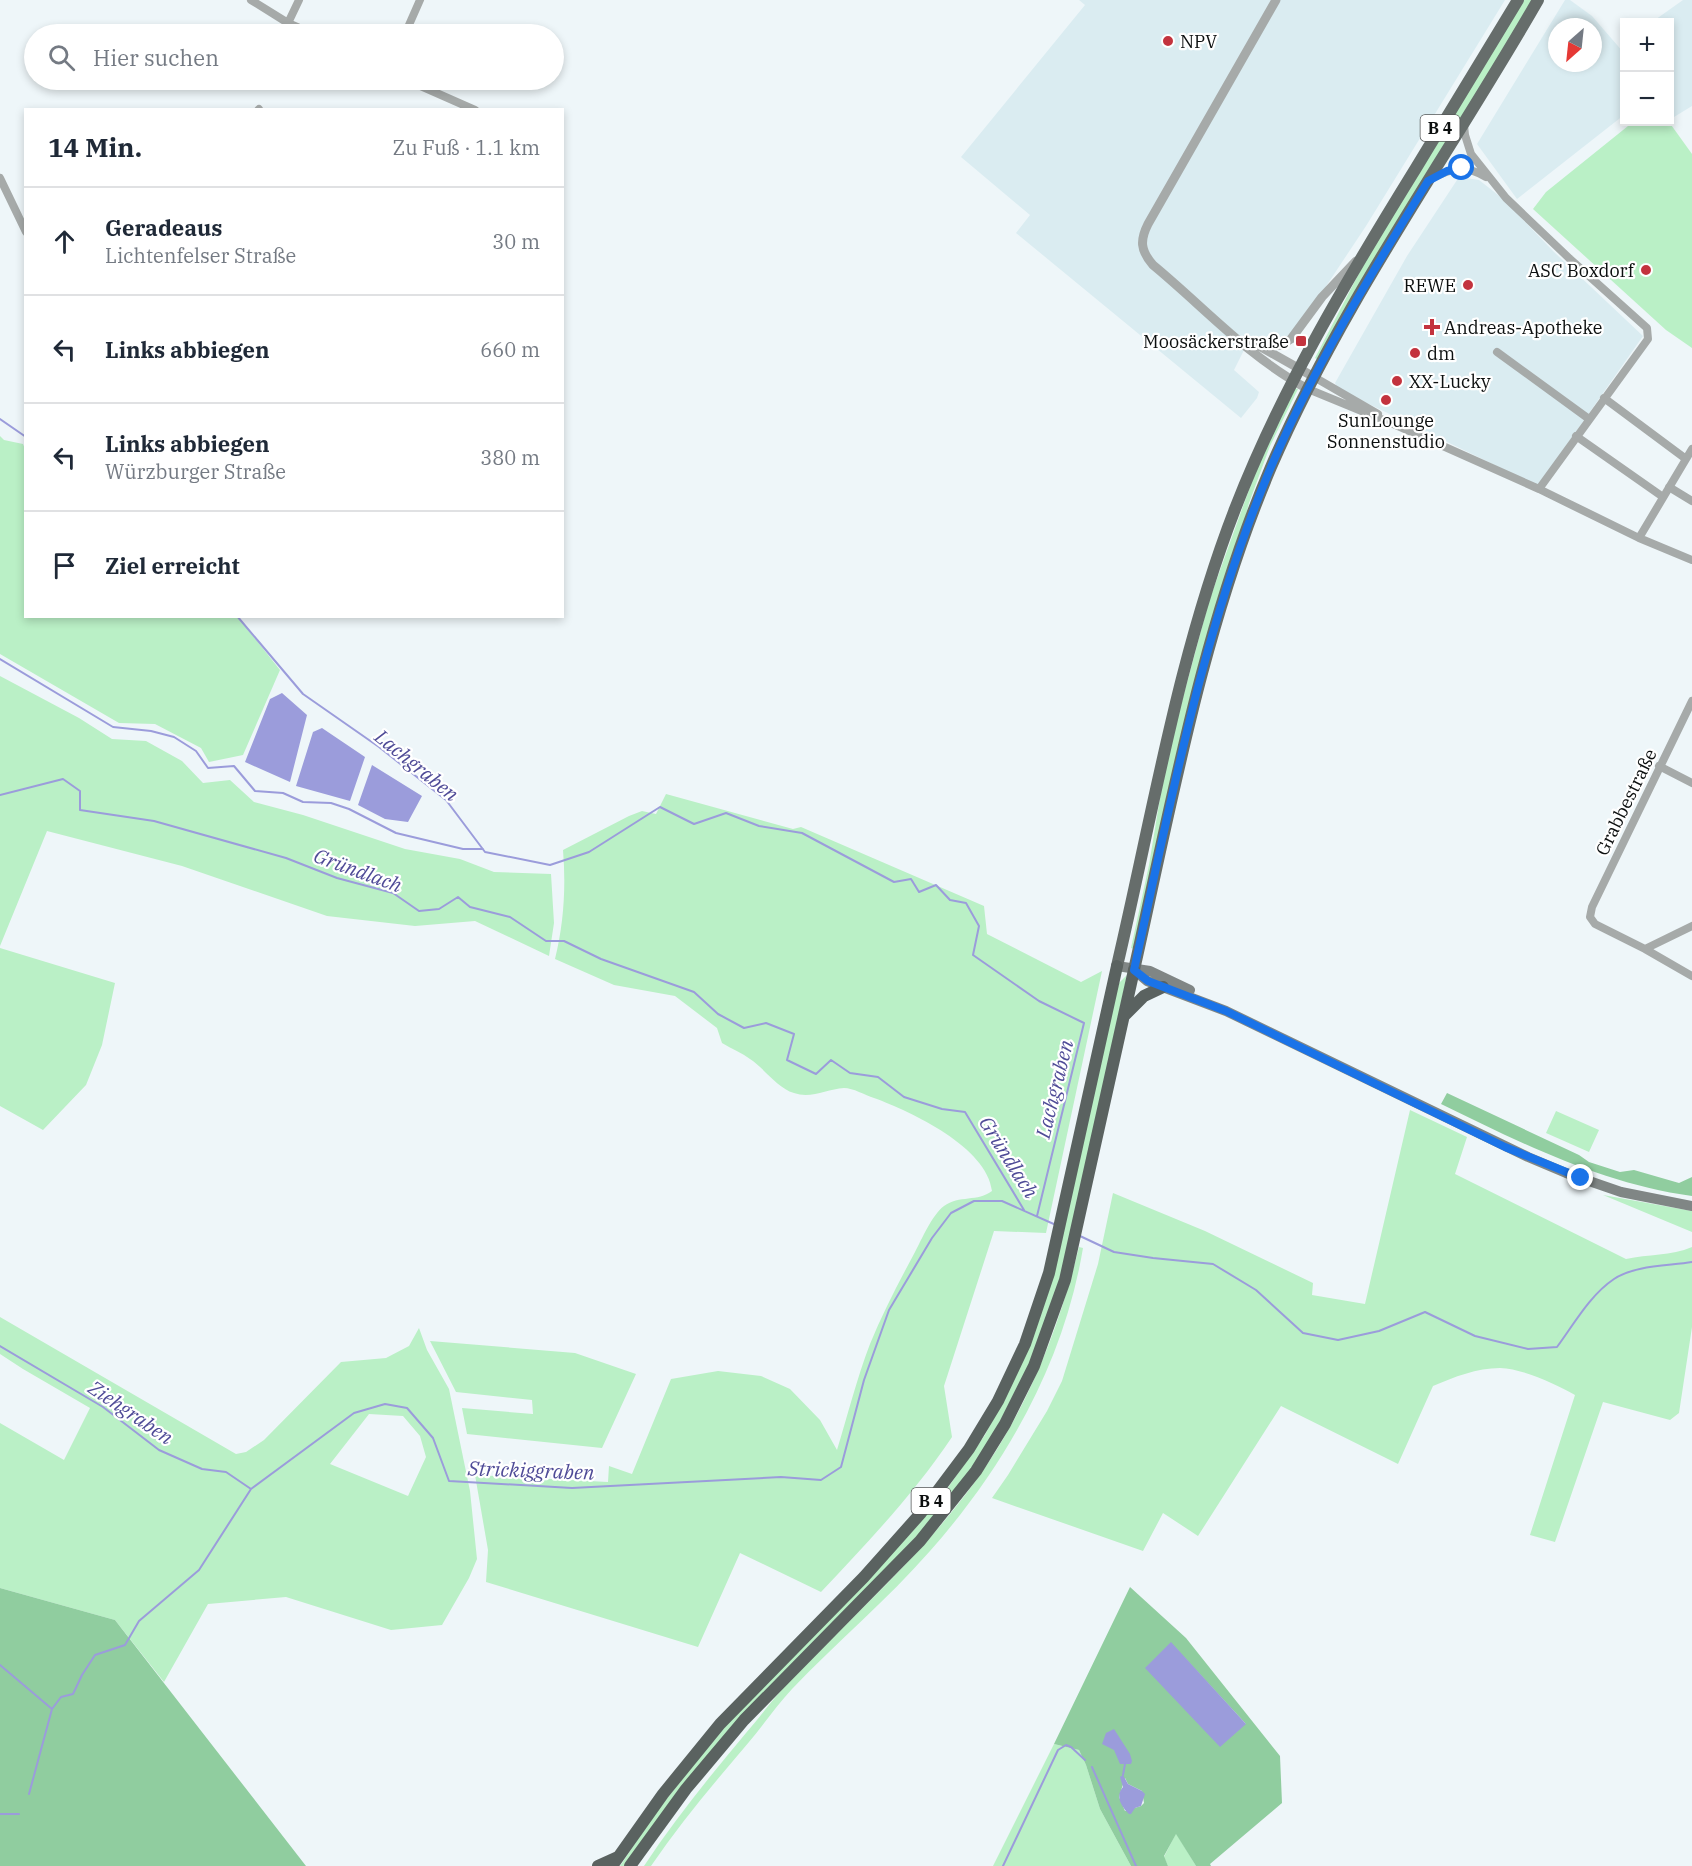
<!DOCTYPE html>
<html lang="de">
<meta charset="utf-8">
<style>
:root{--surface:#fff;--page:#f6f6f7;--text:#1f2937;--muted:#747a83;--line:#e0e1e3}
body{margin:0;font-family:"IBM Plex Serif",serif;background:var(--page);color:var(--text)}
.controls{position:absolute;right:18px;top:18px;display:grid;overflow:hidden;border-radius:0px;box-shadow:0 3px 9px #0003}
.controls button{width:54px;height:54px;display:grid;place-items:center;padding:0;border:0;border-bottom:2px solid var(--line);background:var(--surface);color:var(--text);font:30px sans-serif}
.compass{position:absolute;left:1548px;top:18px;width:54px;height:54px;border-radius:50%;background:var(--surface);box-shadow:0 3px 9px #0003;rotate:207deg}
.stop{position:absolute;width:18px;height:18px;margin:-14px;border:4px solid #1a73e8;border-radius:50%;background:#fff}
.stop.end{background:#1a73e8;border-color:#fff;box-shadow:0 2px 6px #0008}
.list{margin:0;padding:0;list-style:none}
h2{display:flex;justify-content:space-between;align-items:center;height:78px;margin:0;padding:0 24px;font-size:26px}
h2 small{font-size:20px;font-weight:400;color:var(--muted)}
.list li{display:grid;grid-template-columns:39px 1fr auto;gap:18px;align-items:center;box-sizing:border-box;height:108px;padding:0 24px;border-top:2px solid var(--line)}
.list b{display:block;font-size:22px;white-space:nowrap}
.list p{margin:0;font-size:20px;white-space:nowrap;color:var(--muted)}
.list em{font-size:20px;font-style:normal;color:var(--muted)}
.icon{flex:none;width:33px;height:33px;fill:none;stroke:currentColor;stroke-width:2;stroke-linecap:round;stroke-linejoin:round}
.map{position:relative;flex:none;width:1692px;height:1866px;overflow:hidden}
.search{position:absolute;background:var(--surface);box-shadow:0 3px 9px #0003;left:24px;top:24px;width:540px;height:66px;display:flex;align-items:center;gap:15px;box-sizing:border-box;padding:0 21px;border-radius:33px;color:var(--muted);font-size:22px}
.panel{position:absolute;background:var(--surface);box-shadow:0 3px 9px #0003;left:24px;top:108px;width:540px;height:510px;border-radius:0px}
.map>svg:first-child{display:block}
.built{fill:#daecf1;fill-rule:evenodd}
.green{fill:#baf0c6;fill-rule:evenodd}
.forest{fill:#90cd9f;fill-rule:evenodd}
.water{fill:#9b9cdb}
.lines{fill:none;stroke-linecap:round;stroke-linejoin:round}
.stream{stroke:#9b9cdb;stroke-width:2}
.minor{stroke:#a6aaa9;stroke-width:8}
.tertiary{stroke:#a6aaa9;stroke-width:9}
.secondary{stroke:#808685;stroke-width:10}
.primary{stroke:#666d6b;stroke-width:12}
.trunk{stroke:#5a6260;stroke-width:12}
.route{stroke:#1a73e8;stroke-width:8}
.poi-dot{fill:#c3333e;stroke:#fff;stroke-width:2}
.labels{text-anchor:middle;dominant-baseline:central;stroke-width:4.5;stroke-linejoin:round;paint-order:stroke}
.shield{fill:#fff;stroke:#555757;stroke-width:1.5}
.shield-label{font-size:16px;font-weight:bold;fill:#0c0f0f}
.poi-label{font-size:18px;fill:#0c0f0f;stroke:#fff;text-anchor:start}
.street-label{font-size:18px;fill:#0c0f0f;stroke:#fff}
.water-label{font-size:20px;font-style:italic;fill:#4f4b97;stroke:#fff}
</style>
<div class="map">
<svg width="1692" height="1866" viewBox="0 0 1692 1866">
<rect width="100%" height="100%" fill="#eef6f9"/>
<path class="built" d="M 1079,0 L 1505,0 L 1366,226 L 1295,333 L 1275,341 L 1250,338 L 1234,370 L 1259,392 L 1257,398 L 1241,418 L 1016,233 L 1030,215 L 961,157 L 1085,5 Z
M 1565,0 L 1570,0 L 1592,16 L 1624,53 L 1624,115 L 1517,199 L 1477,144 ZM 1557,27 L 1593,27 L 1593,63 L 1557,63 Z
M 1683,0 L 1692,0 L 1692,106 L 1674,117 L 1670,110 L 1670,22 L 1652,22 Z
M 1459,177 L 1479,180 L 1502,198 L 1554,252 L 1643,336 L 1538,486 L 1338,389 L 1335,383 L 1407,256 Z"/>
<path class="green" d="M 1524,0 L 1533,0 L 1318,360 L 1315,358 L 1369,254 Z
M 1633,122 L 1669,122 L 1692,154 L 1692,348 L 1666,330 L 1533,209 L 1546,192 Z
M 1294,388 L 1298,389 L 1270,446 L 1249,503 L 1134,949 L 1131,948 L 1149,865 L 1161,792 L 1174,731 L 1209,601 L 1255,473 Z
M 0,436 L 4,440 L 23,444 L 25,449 L 26,616 L 238,617 L 280,670 L 243,755 L 209,762 L 201,748 L 155,724 L 119,723 L 0,654 Z
M 0,676 L 79,718 L 112,739 L 146,741 L 182,761 L 203,783 L 230,780 L 254,802 L 303,815 L 405,849 L 460,859 L 494,872 L 551,874 L 554,923 L 549,956 L 475,921 L 415,926 L 327,916 L 182,866 L 47,831 L 0,946 Z
M 666,794 L 793,829 L 801,827 L 984,906 L 987,934 L 1081,982 L 1102,971 L 1046,1233 L 994,1231 L 944,1386 L 952,1437 C 914,1494 867,1543 821,1592 L 740,1553 L 698,1647 L 486,1582 L 488,1550 L 475,1475 L 608,1482 L 609,1466 L 632,1474 L 671,1379 L 718,1371 L 761,1376 L 790,1389 L 820,1420 L 837,1450 C 848,1414 857,1378 870,1344 C 883,1312 899,1282 915,1252 C 922,1239 932,1215 944,1206 C 959,1195 978,1202 992,1191 C 987,1147 912,1112 874,1098 C 865,1095 853,1088 844,1088 C 827,1089 811,1099 794,1093 C 777,1088 765,1069 750,1059 C 742,1053 732,1049 722,1043 L 717,1028 L 675,996 L 614,985 L 555,959 C 564,923 566,886 563,850 L 629,816 L 642,811 L 656,814 Z
M 0,948 L 115,983 L 102,1045 L 86,1085 L 43,1130 L 0,1106 Z
M 1127,975 L 1064,1270 L 1024,1378 L 980,1457 L 937,1515 L 806,1651 L 625,1866 L 620,1866 L 656,1812 L 726,1725 L 911,1533 L 942,1496 L 985,1435 L 1025,1355 L 1119,983 Z
M 1410,1110 L 1467,1137 L 1455,1174 L 1626,1259 C 1648,1254 1671,1256 1692,1247 L 1692,1327 L 1679,1413 L 1670,1420 L 1603,1402 L 1555,1542 L 1530,1535 L 1575,1395 C 1555,1384 1524,1369 1500,1368 C 1477,1368 1454,1377 1433,1386 L 1398,1464 L 1281,1406 L 1198,1536 L 1163,1513 L 1143,1551 L 992,1498 L 1008,1475 L 1047,1411 L 1062,1381 L 1098,1264 L 1113,1193 L 1205,1231 L 1313,1283 L 1312,1295 L 1365,1304 Z
M 1556,1111 L 1599,1130 L 1589,1152 L 1546,1133 Z
M 1603,1195 L 1692,1211 L 1692,1232 Z
M 1079,1247 L 1083,1248 C 1064,1362 1006,1465 930,1551 C 887,1600 837,1642 792,1689 C 777,1705 764,1724 749,1742 C 715,1782 681,1822 651,1866 L 644,1866 C 675,1819 710,1776 746,1733 C 761,1716 774,1697 790,1681 C 858,1610 933,1546 988,1463 C 1032,1397 1060,1324 1079,1247 Z
M 0,1317 L 236,1454 L 246,1452 L 264,1440 L 341,1362 L 386,1358 L 409,1346 L 419,1328 L 427,1350 L 449,1389 L 470,1491 L 477,1559 L 469,1578 L 442,1625 L 391,1630 L 286,1597 L 208,1604 L 164,1682 L 115,1620 L 0,1588 L 0,1423 L 64,1460 L 90,1408 L 23,1369 L 0,1354 ZM 369,1414 L 403,1416 L 420,1436 L 426,1457 L 408,1496 L 330,1464 Z
M 430,1341 L 575,1353 L 636,1374 L 602,1448 L 467,1434 L 462,1408 L 533,1414 L 532,1400 L 456,1392 Z
M 1054,1744 L 1079,1750 L 1086,1765 L 1100,1809 L 1131,1866 L 993,1866 Z
M 1176,1833 L 1196,1866 L 1168,1866 L 1164,1857 Z"/>
<path class="forest" d="M 1447,1093 L 1579,1155 L 1589,1162 L 1620,1172 L 1634,1170 L 1679,1183 L 1692,1177 L 1692,1196 C 1602,1184 1521,1143 1441,1104 Z
M 1130,1587 L 1186,1638 L 1280,1756 L 1282,1803 L 1210,1864 L 1211,1866 L 1196,1866 L 1176,1834 L 1164,1856 L 1168,1866 L 1131,1866 L 1100,1809 L 1086,1765 L 1079,1750 L 1054,1744 ZM 1171,1643 L 1246,1724 L 1146,1668 ZM 1125,1778 L 1128,1784 L 1142,1791 L 1144,1803 L 1141,1806 L 1125,1811 L 1119,1797 Z
M 0,1588 L 115,1620 L 306,1866 L 0,1866 Z"/>
<path class="water" d="M 282,693 L 307,715 L 290,782 L 245,762 L 270,699 Z
M 322,728 L 365,757 L 350,801 L 296,786 L 313,732 Z
M 372,765 L 422,796 L 408,822 L 385,819 L 358,805 Z
M 1171,1642 L 1246,1724 L 1220,1747 L 1145,1668 Z
M 1114,1729 L 1130,1754 L 1132,1761 L 1131,1764 L 1120,1764 L 1114,1750 L 1102,1744 L 1106,1733 Z
M 1123,1775 L 1128,1784 L 1142,1791 L 1145,1794 L 1141,1806 L 1135,1808 L 1131,1814 L 1129,1814 C 1121,1806 1115,1796 1123,1787 L 1120,1777 Z"/>
<g class="lines">
<path class="stream" d="M 0,419 L 26,437
M 237,616 L 303,694 L 379,747 L 446,800 L 485,852 L 550,865 L 589,852 L 660,807 L 694,824 L 726,813 L 759,826 L 802,833 L 894,882 L 911,879 L 919,892 L 936,885 L 950,900 L 966,903 L 979,926 L 973,955 L 1039,1001 L 1084,1023 L 1037,1216
M 0,659 L 113,727 L 151,731 L 174,737 L 196,751 L 208,768 L 234,766 L 255,791 L 283,793 L 303,802 L 331,803 L 349,809 L 396,833 L 463,849 L 483,849
M 0,795 L 63,779 L 80,791 L 80,810 L 154,821 L 286,858 L 337,878 L 393,893 L 419,911 L 439,909 L 458,897 L 470,907 L 510,917 L 546,941 L 564,941 L 601,959 L 694,992 L 718,1014 L 744,1028 L 766,1023 L 794,1034 L 787,1060 L 816,1074 L 831,1060 L 850,1073 L 878,1077 L 904,1097 L 942,1109 L 965,1112 L 1024,1210
M 1080,1236 L 1114,1252 L 1153,1258 L 1213,1264 L 1256,1290 L 1303,1333 L 1338,1340 L 1379,1331 L 1425,1312 L 1475,1336 L 1528,1349 L 1557,1347 C 1574,1324 1590,1295 1614,1279 C 1635,1265 1668,1266 1692,1262
M 0,1346 L 103,1407 L 159,1450 L 202,1469 L 226,1472 L 251,1489
M 0,1665 L 52,1709
M 1092,1767 L 1136,1866
M 1123,1775 L 1125,1764
M 29,1794 L 52,1709 L 61,1697 L 73,1694 L 82,1675 L 95,1655 L 125,1645 L 139,1621 L 199,1570 L 251,1489 L 354,1413 L 385,1404 L 407,1408 L 433,1438 L 449,1481 L 572,1488 L 781,1477 L 821,1480 L 841,1467 L 864,1380 L 889,1310 L 932,1238 L 951,1213 L 974,1201 L 1002,1201 L 1056,1225
M 0,1814 L 19,1814
M 1003,1866 L 1058,1750 L 1066,1745 L 1071,1747 L 1085,1760"/>
<path class="minor" d="M 251,0 L 288,23 L 313,34
M 288,23 L 299,0
M 405,34 L 420,0
M 407,80 L 475,110
M 258,110 L 259,109
M 1464,125 L 1465,135 L 1471,154 L 1506,198 L 1570,259 L 1647,328 L 1648,339 L 1539,489
M 0,178 L 26,232
M 1431,179 C 1451,168 1466,165 1486,177
M 1497,352 L 1589,419
M 1314,377 L 1378,414
M 1308,389 L 1398,426 L 1539,489 L 1639,538 L 1692,560
M 1604,398 L 1686,459
M 1576,436 L 1663,497
M 1669,487 L 1692,501
M 1639,538 L 1692,449
M 1692,701 L 1592,907 L 1590,917 L 1595,924 L 1645,949 L 1692,926
M 1659,766 L 1692,783
M 1645,949 L 1692,976"/>
<path class="tertiary" d="M 1276,0 L 1148,224 C 1140,240 1140,250 1153,265 C 1204,307 1248,357 1308,389
M 1242,342 L 1261,347 L 1314,377
M 1261,347 L 1281,345 L 1291,339 L 1322,297 L 1356,261"/>
<path class="secondary" d="M 1117,966 L 1150,971 L 1190,990
M 1134,970 L 1147,981 L 1226,1011 L 1528,1157 L 1566,1173 L 1621,1192 L 1692,1206"/>
<path class="primary" d="M 1117,966 C 1153,813 1178,656 1235,509 C 1282,388 1348,278 1416,168 C 1450,112 1484,56 1518,0
M 1134,970 C 1172,801 1203,627 1271,467 C 1342,302 1449,155 1538,0"/>
<path class="trunk" d="M 1125,1015 L 1144,996 L 1163,987
M 598,1866 L 618,1857
M 612,1866 L 663,1794 L 720,1724 L 864,1577 L 921,1513 L 969,1449 L 998,1401 L 1025,1344 L 1049,1273 L 1117,966
M 630,1866 L 686,1789 L 744,1720 L 920,1541 L 976,1471 L 1005,1424 L 1034,1366 L 1065,1280 L 1134,970"/>
</g>
<g class="lines">
<path class="route" d="M 1462,168 L 1447,171 L 1428,181 C 1371,274 1314,367 1271,467 C 1203,627 1171,801 1134,970 L 1148,981 L 1226,1011 L 1505,1147 L 1581,1178"/>
</g>
<g class="poi-dot">
<circle cx="1168" cy="41" r="6"/>
<circle cx="1646" cy="270" r="6"/>
<circle cx="1468" cy="285" r="6"/>
<path d="M1429 318h6v6h6v6h-6v6h-6v-6h-6v-6h6z"/>
<rect x="1295" y="335" width="12" height="12" rx="3"/>
<circle cx="1415" cy="353" r="6"/>
<circle cx="1397" cy="381" r="6"/>
<circle cx="1386" cy="400" r="6"/>
</g>
<g class="labels">
<g class="shield">
<rect x="1420.5" y="115" width="39" height="26" rx="4.5"/>
<rect x="911.5" y="1488" width="39" height="26" rx="4.5"/>
</g>
<g class="shield-label">
<text x="1440" y="128">B 4</text>
<text x="931" y="1501">B 4</text>
</g>
<g class="poi-label">
<text x="1180" y="41">NPV</text>
<text x="1634" y="270" text-anchor="end">ASC Boxdorf</text>
<text x="1456" y="285" text-anchor="end">REWE</text>
<text x="1444" y="327">Andreas-Apotheke</text>
<text x="1289" y="341" text-anchor="end">Moosäckerstraße</text>
<text x="1427" y="353">dm</text>
<text x="1409" y="381">XX-Lucky</text>
<text x="1386" y="420" text-anchor="middle">SunLounge<tspan x="1386" dy="21">Sonnenstudio</tspan></text>
</g>
<g class="street-label">
<text transform="translate(1626 802) rotate(-64)">Grabbestraße</text>
</g>
<g class="water-label">
<text transform="translate(417 765) rotate(39)">Lachgraben</text>
<text transform="translate(358 870) rotate(20)">Gründlach</text>
<text transform="translate(1054 1089) rotate(-76)">Lachgraben</text>
<text transform="translate(1009 1157) rotate(58)">Gründlach</text>
<text transform="translate(131 1412) rotate(34)">Ziehgraben</text>
<text transform="translate(531 1470) rotate(2)">Strickiggraben</text>
</g>
</g>
</svg>
<div class="controls">
<button>+</button>
<button>−</button>
</div>
<svg class="compass" viewBox="-18 -18 36 36"><path d="M0-13l5 13h-10z" fill="#e53935"/><path d="M0 13l5-13h-10z" fill="#747a83"/></svg>
<div class="stop" style="left:1462px;top:168px"></div>
<div class="stop end" style="left:1581px;top:1178px"></div>
<div class="search"><svg class="icon" aria-label="search" viewBox="0 0 24 24"><circle cx="10" cy="10" r="6"/><path d="M15 15l6 6"/></svg>Hier suchen</div>
<section class="panel">
<h2>14 Min.<small>Zu Fuß · 1.1 km</small></h2>
<ul class="list">
<li><svg class="icon" aria-label="ahead" viewBox="0 0 24 24"><path d="M12 20V5M6 11l6-6 6 6"/></svg><div><b>Geradeaus</b><p>Lichtenfelser Straße</p></div><em>30 m</em></li>
<li><svg class="icon" aria-label="left" viewBox="0 0 24 24"><path d="M17 20v-9H6M10 6l-5 5 5 5"/></svg><div><b>Links abbiegen</b></div><em>660 m</em></li>
<li><svg class="icon" aria-label="left" viewBox="0 0 24 24"><path d="M17 20v-9H6M10 6l-5 5 5 5"/></svg><div><b>Links abbiegen</b><p>Würzburger Straße</p></div><em>380 m</em></li>
<li><svg class="icon" aria-label="arrive" viewBox="0 0 24 24"><path d="M6 21V4h12l-3 4 3 4H6"/></svg><div><b>Ziel erreicht</b></div></li>
</ul>
</section>
</div>
